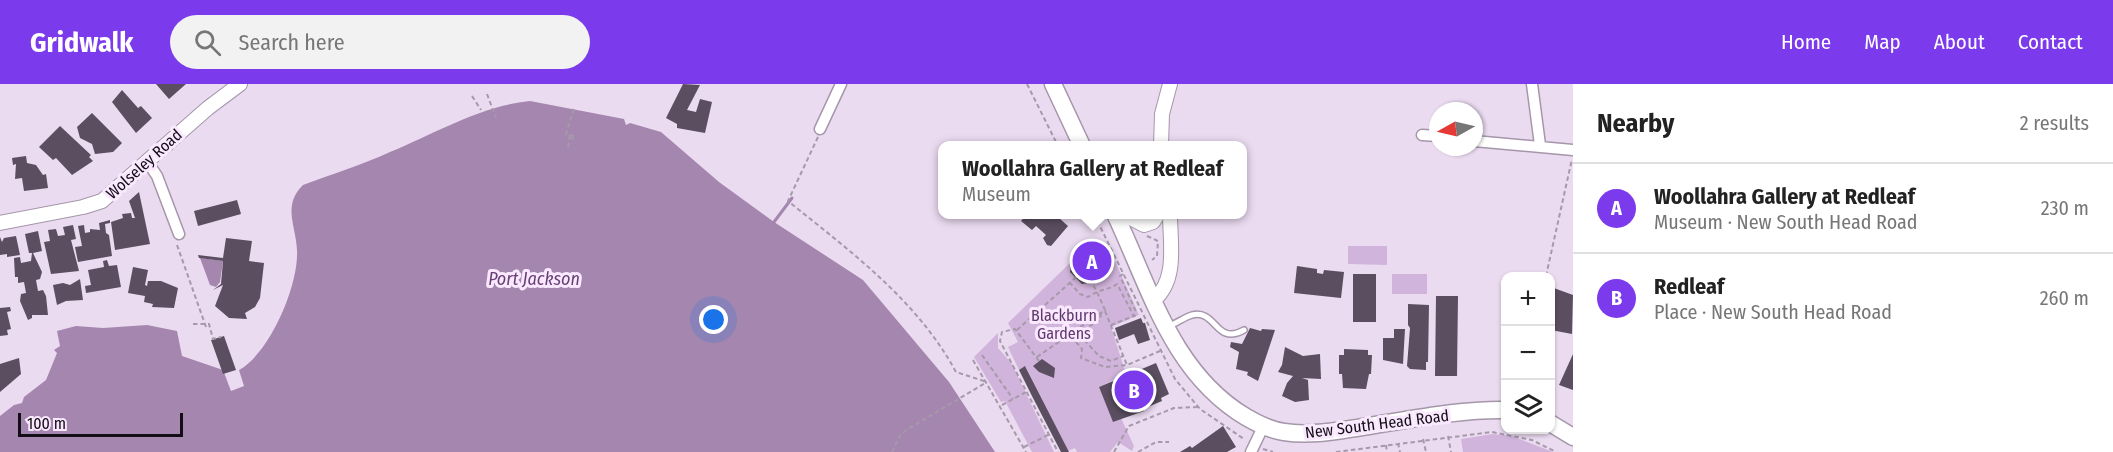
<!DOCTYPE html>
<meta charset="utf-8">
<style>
:root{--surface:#fff;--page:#f2f2f2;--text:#222;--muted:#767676;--line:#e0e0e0;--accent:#7c3aed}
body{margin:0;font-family:"Fira Sans Condensed",sans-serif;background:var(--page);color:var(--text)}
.controls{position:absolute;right:18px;bottom:18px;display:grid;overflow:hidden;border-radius:12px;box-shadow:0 2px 4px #0004}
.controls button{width:54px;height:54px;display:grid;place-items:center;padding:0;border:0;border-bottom:2px solid var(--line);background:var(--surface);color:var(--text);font:30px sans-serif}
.compass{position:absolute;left:1429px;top:18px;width:54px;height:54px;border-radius:50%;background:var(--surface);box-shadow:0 2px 4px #0004;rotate:262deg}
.scale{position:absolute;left:18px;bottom:15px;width:165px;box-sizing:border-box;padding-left:6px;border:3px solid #130d15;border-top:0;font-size:16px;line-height:21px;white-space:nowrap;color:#130d15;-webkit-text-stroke:4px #f9e8fe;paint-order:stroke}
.you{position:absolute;left:714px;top:236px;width:21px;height:21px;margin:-15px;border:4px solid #fff;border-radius:50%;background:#1a73e8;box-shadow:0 0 0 9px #1a73e833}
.badge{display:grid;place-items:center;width:39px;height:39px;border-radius:50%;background:var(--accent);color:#fff;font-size:20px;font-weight:700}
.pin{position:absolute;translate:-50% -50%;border:3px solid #fff;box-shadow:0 2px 6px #0006}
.popup{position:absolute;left:938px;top:57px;width:309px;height:78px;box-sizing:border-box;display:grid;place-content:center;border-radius:12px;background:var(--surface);filter:drop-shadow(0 2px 4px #0005);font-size:20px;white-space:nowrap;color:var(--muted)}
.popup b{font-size:22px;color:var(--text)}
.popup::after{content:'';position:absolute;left:50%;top:100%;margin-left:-12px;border:12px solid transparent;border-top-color:var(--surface)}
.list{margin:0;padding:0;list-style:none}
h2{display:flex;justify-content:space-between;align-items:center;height:78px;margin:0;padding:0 24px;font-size:26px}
h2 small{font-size:20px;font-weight:400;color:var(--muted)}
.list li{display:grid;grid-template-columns:39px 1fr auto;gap:18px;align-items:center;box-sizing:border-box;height:90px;padding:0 24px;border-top:2px solid var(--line)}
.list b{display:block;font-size:22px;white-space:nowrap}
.list p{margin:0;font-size:20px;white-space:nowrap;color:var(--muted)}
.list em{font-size:20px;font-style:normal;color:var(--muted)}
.icon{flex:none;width:33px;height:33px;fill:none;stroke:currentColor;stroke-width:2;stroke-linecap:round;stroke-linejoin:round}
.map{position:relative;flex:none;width:1573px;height:368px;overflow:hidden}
header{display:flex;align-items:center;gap:36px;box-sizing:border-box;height:84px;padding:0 30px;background:var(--accent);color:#fff}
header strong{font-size:28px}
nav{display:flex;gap:33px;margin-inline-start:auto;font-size:21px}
.search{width:420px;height:54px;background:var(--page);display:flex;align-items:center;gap:15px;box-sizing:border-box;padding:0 21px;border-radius:33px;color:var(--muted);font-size:22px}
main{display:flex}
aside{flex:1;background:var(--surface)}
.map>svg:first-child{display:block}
.green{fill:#d1b4db}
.water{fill:#a486ae}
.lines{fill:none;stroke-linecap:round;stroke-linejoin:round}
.stream{stroke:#a486ae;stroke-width:3}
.building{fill:#5b4e60}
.service-casing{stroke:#a596aa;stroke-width:8}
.minor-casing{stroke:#a596aa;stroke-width:13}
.tertiary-casing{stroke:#a596aa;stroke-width:16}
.primary-casing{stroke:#a596aa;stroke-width:19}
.path{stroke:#a699aa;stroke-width:2;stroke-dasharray:4.5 3;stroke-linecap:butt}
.service{stroke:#fff;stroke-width:5}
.minor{stroke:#fff;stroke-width:10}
.tertiary{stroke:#fff;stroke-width:14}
.primary{stroke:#fff;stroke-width:16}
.labels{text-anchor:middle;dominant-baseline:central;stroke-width:6;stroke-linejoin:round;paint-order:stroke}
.street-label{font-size:16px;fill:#130d15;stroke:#f9e8fe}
.park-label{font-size:16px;fill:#5f386c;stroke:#f9e8fe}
.water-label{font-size:18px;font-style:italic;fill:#673f74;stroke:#f9e8fe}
</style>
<header>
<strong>Gridwalk</strong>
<div class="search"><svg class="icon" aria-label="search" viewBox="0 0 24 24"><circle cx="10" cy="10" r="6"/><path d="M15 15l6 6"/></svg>Search here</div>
<nav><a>Home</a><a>Map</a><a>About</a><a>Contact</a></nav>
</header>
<main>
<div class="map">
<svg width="1573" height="368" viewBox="0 0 1573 368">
<rect width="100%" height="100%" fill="#ebdbf1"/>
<path class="green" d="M 1348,162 L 1387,162 L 1387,181 L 1348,180 Z
M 1114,175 L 1139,231 L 1111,243 L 1126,290 L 1099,303 L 1113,337 L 1121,334 L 1134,362 L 1132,367 L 1118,358 L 1110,368 L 1077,368 L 1075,364 L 1068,367 L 1026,283 L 1019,286 L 1008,263 L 1018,258 L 1008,239 L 1072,177 L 1071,188 Z
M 1392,190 L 1427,190 L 1427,210 L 1392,210 Z
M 998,249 L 998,264 L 1012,280 L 1054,368 L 1032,368 L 1005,317 L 1001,318 L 974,273 Z
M 1493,350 L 1512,352 L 1553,368 L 1463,368 L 1461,355 Z"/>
<path class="water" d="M 530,17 L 624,35 L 626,41 L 630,39 L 661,48 L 719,98 L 774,138 L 863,196 L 949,298 L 995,368 L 0,368 L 0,332 L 14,321 L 22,319 L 24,313 L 46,296 L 57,269 L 54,266 L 60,262 L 57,247 L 76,242 L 103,244 L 147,241 L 177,247 L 182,272 L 223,286 L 231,307 L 244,302 L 239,286 C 270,269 299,201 297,166 C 296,141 282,122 303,101 C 332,90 362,81 390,68 C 436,49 480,22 530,17 Z
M 200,174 L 223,177 L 220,198 L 216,203 L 210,201 Z"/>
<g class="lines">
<path class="stream" d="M 774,138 L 792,114"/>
</g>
<path class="building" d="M 156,0 L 186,0 L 169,15 Z
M 683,0 L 700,1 L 687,26 L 696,28 L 700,15 L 712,18 L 705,49 L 677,44 L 677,40 L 666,34 Z
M 122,6 L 138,24 L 141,22 L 152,34 L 136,49 L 112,18 Z
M 92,29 L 122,59 L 113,68 L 95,70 L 92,60 L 80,54 L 77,43 Z
M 60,42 L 91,71 L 89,73 L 93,77 L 72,91 L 56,74 L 53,76 L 39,63 Z
M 26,72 L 27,79 L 36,81 L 43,91 L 46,90 L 48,104 L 24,107 L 22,94 L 15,95 L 16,80 L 13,81 L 12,74 Z
M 139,108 L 150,160 L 115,166 L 111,138 L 123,134 L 122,130 L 131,129 L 132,134 L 135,134 L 129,117 Z
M 237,116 L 241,130 L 198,142 L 194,127 Z
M 1027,130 L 1062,130 L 1059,134 L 1068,142 L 1051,162 L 1047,161 L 1043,154 L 1046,151 L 1036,142 L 1032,146 L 1021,137 Z
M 110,136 L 110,139 L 105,140 L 106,149 L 109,151 L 112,172 L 78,178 L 75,163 L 82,162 L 78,142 L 84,141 L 85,149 L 90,148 L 90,145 L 100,146 L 99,139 Z
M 73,141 L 76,155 L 71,156 L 79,187 L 51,190 L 44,158 L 50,157 L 48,146 L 56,145 L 58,152 L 65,151 L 63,143 Z
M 38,147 L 42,167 L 33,169 L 42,188 L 40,195 L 36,196 L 38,207 L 43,206 L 46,212 L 48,231 L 32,231 L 32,234 L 28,236 L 20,217 L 21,210 L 26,209 L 24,198 L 18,199 L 18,193 L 15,193 L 14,174 L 20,173 L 21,179 L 31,177 L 32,169 L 29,169 L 25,150 Z
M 16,152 L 20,171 L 7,173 L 7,170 L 0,171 L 0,153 L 2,158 L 4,154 Z
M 226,154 L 252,157 L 249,177 L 264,179 L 260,214 L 255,223 L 245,229 L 247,235 L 229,234 L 215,222 L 223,201 L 213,206 L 221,200 L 223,177 L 199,174 L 198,171 L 223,174 Z
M 1094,156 L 1114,175 L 1093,198 L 1082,200 L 1070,188 L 1072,177 Z
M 107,176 L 109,182 L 117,181 L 121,203 L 86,209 L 85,202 L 91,201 L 88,186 L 104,183 L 103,177 Z
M 1297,182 L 1317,185 L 1317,189 L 1323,190 L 1324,186 L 1344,188 L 1341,214 L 1294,209 Z
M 133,183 L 148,186 L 145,201 L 147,202 L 148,197 L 161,197 L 178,204 L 174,224 L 152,223 L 153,220 L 144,218 L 145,212 L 128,209 Z
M 1353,190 L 1376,190 L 1376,238 L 1353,238 Z
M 80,195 L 83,216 L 66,217 L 57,221 L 53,201 L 63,199 L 70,201 Z
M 1551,203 L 1573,211 L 1572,250 L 1551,246 Z
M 1436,212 L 1458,212 L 1457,292 L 1435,292 Z
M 1408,220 L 1429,221 L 1428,278 L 1426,278 L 1426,286 L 1410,285 L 1407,282 L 1410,244 L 1408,241 Z
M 10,223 L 11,227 L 7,228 L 11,245 L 7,246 L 8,251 L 0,252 L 0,224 Z
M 1141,234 L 1143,239 L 1145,239 L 1150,256 L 1138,260 L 1134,250 L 1119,256 L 1115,244 Z
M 1250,244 L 1261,247 L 1262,245 L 1275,246 L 1258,297 L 1247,291 L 1248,288 L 1236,285 L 1239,268 L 1230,263 L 1231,258 L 1242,260 Z
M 1394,245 L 1405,245 L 1403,280 L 1383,276 L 1383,254 L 1394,254 Z
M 224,252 L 236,286 L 223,290 L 211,256 Z
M 1285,263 L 1303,272 L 1320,270 L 1321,295 L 1302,294 L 1308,296 L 1309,316 L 1295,318 L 1282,312 L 1287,299 L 1293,292 L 1278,288 L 1282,281 Z
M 1344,265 L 1368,266 L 1368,271 L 1372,271 L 1371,290 L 1369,290 L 1366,305 L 1343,304 L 1342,290 L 1339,290 L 1339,271 L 1344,271 Z
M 1573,270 L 1573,306 L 1559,301 Z
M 19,274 L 21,290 L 0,308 L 0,280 Z
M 1042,275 L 1055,284 L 1054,294 L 1039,288 L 1033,282 Z
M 1156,279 L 1169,310 L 1161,314 L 1162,317 L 1143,325 L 1144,327 L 1113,338 L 1099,303 Z
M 1025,282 L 1069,368 L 1061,368 L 1033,314 L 1019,286 Z
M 1223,342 L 1236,363 L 1227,368 L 1180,368 L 1190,362 L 1192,364 Z"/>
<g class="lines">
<g class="service-casing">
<path id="service" d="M 1169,242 C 1177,239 1185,233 1192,231 C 1217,225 1215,262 1244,246"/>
</g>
<g class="minor-casing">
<path id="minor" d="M 1532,0 L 1540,61
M 820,45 L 841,0
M 1422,51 L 1438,52
M 1474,57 L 1573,66
M 147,77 L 157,92 L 179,150
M 1251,368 L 1263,343"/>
</g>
<g class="tertiary-casing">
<path id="tertiary" d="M 1161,62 L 1162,30 L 1170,0
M 1123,130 L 1144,141 L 1153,138 L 1158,130
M 0,139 L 83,123 L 102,117 L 208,24 L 240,0
M 1154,216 C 1178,195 1170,159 1170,130"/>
</g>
<g class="primary-casing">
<path id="primary" d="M 1053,0 L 1082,62
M 1115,130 C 1150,204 1172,289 1246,333 C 1258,340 1270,346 1284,348 C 1303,351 1324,349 1343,346 C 1396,339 1451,325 1506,326
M 1550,339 L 1573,353"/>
</g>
<path class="path" d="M 1027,0 L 1058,62
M 487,10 L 496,34
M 472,12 L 481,26
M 574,52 L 566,50 L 574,24
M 818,53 L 788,117 C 851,168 917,216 956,288 L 987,298
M 570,54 L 577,55
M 568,63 L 570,51
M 1094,130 L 1175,295 L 1200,325 L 1244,355
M 1147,152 L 1158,157 L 1157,172 L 1152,176
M 177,161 L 206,243
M 1123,190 L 1120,192 L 1137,230
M 1546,192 L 1572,75
M 1105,227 L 1127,281 L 1160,267
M 193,240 L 209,240 L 213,255 L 221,253
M 1111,241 L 1134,232
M 1017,246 L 1082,188 L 1091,197 L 1097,208 L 1088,213 L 1080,210 L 1070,199
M 1073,248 L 1077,248 L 1099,272 L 1111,277 L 1123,272
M 1081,253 L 1089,246 L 1088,243 L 1100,236 L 1101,229
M 1076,258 L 1082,265 L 1081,274 L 1105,283 L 1127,281
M 982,271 L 1013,315
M 1037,273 L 1105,226 L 1097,208 C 1104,205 1110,205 1117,200 L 1134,232 L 1137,231
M 973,276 L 1026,368
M 1039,277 L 1015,245 L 1002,248 L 1000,257 L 1058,368
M 1002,321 L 1028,307
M 1448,352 L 1451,368
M 1423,355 L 1426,368
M 1398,359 L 1400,368
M 1386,361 L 1387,368
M 1024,363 L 1050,350
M 1263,365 L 1273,368
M 892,368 L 900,351 L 908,345 L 987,298
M 1114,368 L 1129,342 L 1174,324 L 1198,323
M 1138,368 L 1156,358 L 1169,358
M 1336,368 L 1492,348 L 1532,356 L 1556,368"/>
<use href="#service" class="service"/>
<use href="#minor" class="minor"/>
<use href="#tertiary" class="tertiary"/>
<use href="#primary" class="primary"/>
</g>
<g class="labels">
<g class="street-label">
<text transform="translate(144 80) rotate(-42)">Wolseley Road</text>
<text transform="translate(1377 340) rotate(-7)">New South Head Road</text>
</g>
<g class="park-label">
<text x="1064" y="231">Blackburn<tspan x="1064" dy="18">Gardens</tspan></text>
</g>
<g class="water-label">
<text x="534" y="195">Port Jackson</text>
</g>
</g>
</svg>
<div class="controls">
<button>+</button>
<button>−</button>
<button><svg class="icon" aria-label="layers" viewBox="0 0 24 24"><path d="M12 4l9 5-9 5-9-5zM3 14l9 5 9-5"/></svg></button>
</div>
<svg class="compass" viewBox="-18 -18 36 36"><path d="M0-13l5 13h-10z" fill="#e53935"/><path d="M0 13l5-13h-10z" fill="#767676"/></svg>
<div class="scale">100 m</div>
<div class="you"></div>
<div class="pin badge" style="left:1092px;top:177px">A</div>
<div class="popup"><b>Woollahra Gallery at Redleaf</b>Museum</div>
<div class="pin badge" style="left:1134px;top:306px">B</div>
</div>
<aside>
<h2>Nearby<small>2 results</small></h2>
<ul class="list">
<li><span class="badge">A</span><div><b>Woollahra Gallery at Redleaf</b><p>Museum · New South Head Road</p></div><em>230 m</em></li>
<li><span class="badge">B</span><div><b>Redleaf</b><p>Place · New South Head Road</p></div><em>260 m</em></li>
</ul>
</aside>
</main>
